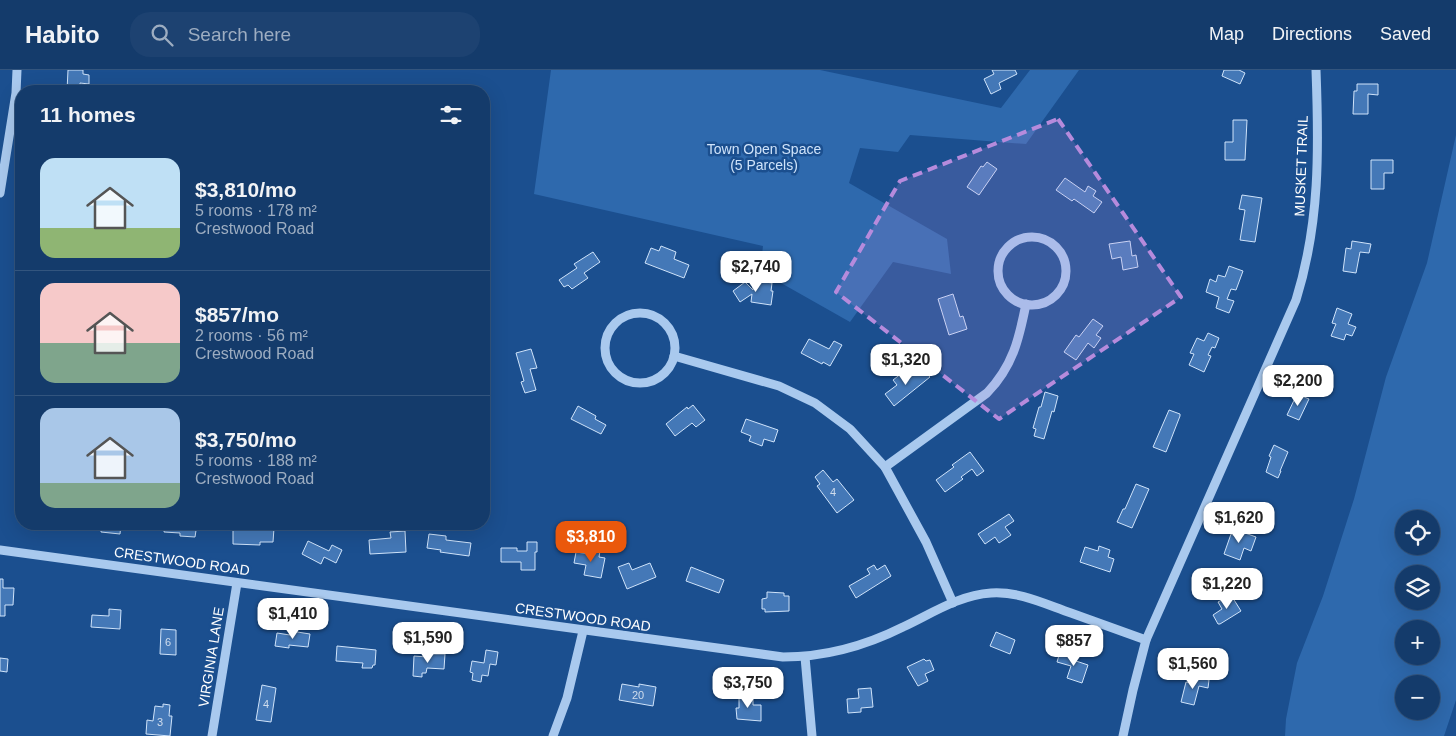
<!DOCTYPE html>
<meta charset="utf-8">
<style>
:root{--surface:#143b6b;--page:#1d4271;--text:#f1f3f6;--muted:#9dadc1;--line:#33557e;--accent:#ea580c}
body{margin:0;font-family:Arial,sans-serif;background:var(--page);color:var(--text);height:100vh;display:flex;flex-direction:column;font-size:19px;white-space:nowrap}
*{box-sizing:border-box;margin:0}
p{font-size:16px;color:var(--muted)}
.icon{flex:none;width:28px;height:28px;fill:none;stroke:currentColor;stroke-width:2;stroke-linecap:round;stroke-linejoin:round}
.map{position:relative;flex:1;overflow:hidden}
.side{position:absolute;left:15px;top:15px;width:475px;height:445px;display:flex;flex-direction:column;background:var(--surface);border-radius:20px;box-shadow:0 5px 20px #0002,0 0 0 1px var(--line)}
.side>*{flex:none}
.controls{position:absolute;left:1395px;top:440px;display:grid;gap:10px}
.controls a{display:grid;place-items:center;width:45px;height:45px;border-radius:50%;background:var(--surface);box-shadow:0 5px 20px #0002,0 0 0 1px var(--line);font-size:25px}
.price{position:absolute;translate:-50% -42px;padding:0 11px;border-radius:10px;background:#fff;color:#222;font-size:16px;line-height:32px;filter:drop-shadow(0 1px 2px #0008)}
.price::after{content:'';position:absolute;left:50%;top:30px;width:15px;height:11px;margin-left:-8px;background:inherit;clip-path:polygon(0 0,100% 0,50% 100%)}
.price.on{background:var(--accent);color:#fff}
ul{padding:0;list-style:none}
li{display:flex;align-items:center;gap:15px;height:125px;padding:0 25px}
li+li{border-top:1px solid var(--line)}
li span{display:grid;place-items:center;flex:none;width:140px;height:100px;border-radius:15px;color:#555}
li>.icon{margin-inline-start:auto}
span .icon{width:60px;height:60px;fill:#fffc;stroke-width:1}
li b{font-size:21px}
h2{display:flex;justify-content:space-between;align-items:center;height:60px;padding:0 25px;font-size:21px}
header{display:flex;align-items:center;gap:30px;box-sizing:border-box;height:70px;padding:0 25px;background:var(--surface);border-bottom:1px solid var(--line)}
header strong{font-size:24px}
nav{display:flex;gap:28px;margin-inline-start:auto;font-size:18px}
.search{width:350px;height:45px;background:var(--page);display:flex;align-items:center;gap:12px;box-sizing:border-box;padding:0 18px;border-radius:20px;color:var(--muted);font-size:19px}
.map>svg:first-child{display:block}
.green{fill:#2e69ad;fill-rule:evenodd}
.building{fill:#4478b7;stroke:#cfe3fa}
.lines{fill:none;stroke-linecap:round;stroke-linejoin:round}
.minor{stroke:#a9c9ee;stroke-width:9}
.marked{fill:#b68bdc;fill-opacity:0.2;stroke:#b68bdc;stroke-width:4;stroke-dasharray:10 6;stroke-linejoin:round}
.labels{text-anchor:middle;stroke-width:5;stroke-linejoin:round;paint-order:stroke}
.number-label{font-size:11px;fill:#d0dded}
.park-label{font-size:14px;fill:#cfe3fa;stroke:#1b4f8f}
.street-label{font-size:14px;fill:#fff;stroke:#1b4f8f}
</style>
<header>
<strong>Habito</strong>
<div class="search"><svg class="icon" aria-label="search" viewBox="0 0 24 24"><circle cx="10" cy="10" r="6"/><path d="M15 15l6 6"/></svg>Search here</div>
<nav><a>Map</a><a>Directions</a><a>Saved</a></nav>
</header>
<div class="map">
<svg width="1456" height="666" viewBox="0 0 1456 666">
<rect width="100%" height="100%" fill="#1b4f8f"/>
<!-- green -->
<g class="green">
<path d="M551 0H820L1001 38 1030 0H1079L1026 74 910 65 898 82 860 78 849 113 947 169 951 204 893 192 850 252 760 201 763 176 534 124Z"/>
<path d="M1456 65V630L1444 666H1285L1286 649 1297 593 1323 526 1354 429 1386 307 1427 193ZM1404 449H1431V476H1404ZM1404 504H1431V531H1404ZM1404 559H1431V586H1404ZM1404 614H1431V641H1404Z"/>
</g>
<!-- building -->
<g class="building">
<path d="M68 0H83V4L89 5V14L80 13V21H67Z"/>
<path d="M992 0H1015L1017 4 999 13 1001 19 991 24 984 9 994 4Z"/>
<path d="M1224 0H1239L1245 3 1240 14 1222 6Z"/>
<path d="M1357 14H1378V25L1368 24V44H1353L1354 21H1357Z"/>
<path d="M1233 50H1247L1245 90H1225V72H1233Z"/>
<path d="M1371 90H1393V103H1384V119H1371Z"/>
<path d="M987 92 997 99 979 125 967 117 981 96 983 97Z"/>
<path d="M1065 108 1085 122 1088 116 1096 121 1093 126 1102 132 1094 143 1074 129 1072 131 1056 120Z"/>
<path d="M1242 125 1262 128 1255 172 1240 170 1245 140 1239 139Z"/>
<path d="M1130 171 1132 186 1136 185 1138 197 1123 200 1121 187 1112 189 1109 174Z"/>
<path d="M1352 171 1371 174 1369 183 1360 182 1356 203 1343 201 1346 178 1351 179Z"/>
<path d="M661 176 676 182 674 189 689 195 684 208 645 193 651 178 659 181Z"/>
<path d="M593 182 600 192 584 203 588 208 572 219 568 215 564 217 559 210 577 198 574 194Z"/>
<path d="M1229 196 1243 201 1236 220 1231 219 1227 229 1234 231 1229 243 1216 238 1219 227 1206 222 1210 209 1216 212 1218 205 1225 207Z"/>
<path d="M759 211 772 213 771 221H773L771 235 751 232 752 224 740 232 733 221 745 212 753 220V215L758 216Z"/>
<path d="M953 224 960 247 963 246 967 259 949 265 938 229Z"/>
<path d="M1337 238 1352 244 1348 254 1356 257 1352 266 1346 264 1344 270 1331 266 1336 254 1332 253Z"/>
<path d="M1093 249 1103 256 1096 265 1101 268 1094 278 1088 273 1076 290 1064 282 1076 265 1079 267Z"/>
<path d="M1208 263 1219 268 1215 278 1212 277 1208 285 1211 286 1204 302 1189 295 1194 284 1190 283 1197 268 1204 271Z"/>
<path d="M809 269 829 279 834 271 842 275 830 296 823 292 822 294 801 283Z"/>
<path d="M531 279 537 298 530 299 536 320 525 323 521 312 524 311 516 283Z"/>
<path d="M922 298 930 307 894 336 885 324 897 315 893 310 902 303 907 310Z"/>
<path d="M1045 322 1058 326 1054 342 1052 341 1044 369 1034 366 1036 359 1033 358 1039 337H1041Z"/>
<path d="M1297 324 1309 329 1299 350 1287 345Z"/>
<path d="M693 335 705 350 696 357 692 353 675 366 666 354 687 337 688 339Z"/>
<path d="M578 336 596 346 595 349 606 355 601 364 571 349Z"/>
<path d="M1169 340 1180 344V346L1166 382 1153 377Z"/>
<path d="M746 349 778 360 774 372 764 369 762 376 749 371 751 366 741 362Z"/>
<path d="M1274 375 1288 382 1280 401H1281L1278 408 1266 402 1271 387 1269 386Z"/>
<path d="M970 382 984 401 977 406 972 399 961 407 963 409 945 422 936 410 954 397 952 395Z"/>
<path d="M823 400 833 412 837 409 854 430 837 443 817 416 820 414 815 407Z"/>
<path d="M1136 414 1149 419 1132 458 1117 452 1123 439H1125Z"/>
<path d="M1009 444 1014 451 1005 457 1011 465 999 473 995 467 985 474 978 464Z"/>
<path d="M90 454H121L120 464 101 462V458L90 457Z"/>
<path d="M165 454H197L195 467 180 466V463L164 462Z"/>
<path d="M249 454H258V458H274L273 472H260V475L233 474V458H249Z"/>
<path d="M1237 460 1256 467 1251 481 1244 478 1240 490 1224 484 1231 464 1235 466Z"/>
<path d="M405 461 406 482 370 484 369 470 391 468 390 462Z"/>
<path d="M429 464 446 466V470L471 473 469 486 440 482 441 480 427 478Z"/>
<path d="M308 471 329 481 332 475 342 480 336 493 324 487 321 494 302 484Z"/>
<path d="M527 472H537V482H535V500H521V492H501V478H517V481H527Z"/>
<path d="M1099 476 1110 480 1108 487 1114 489 1110 502 1080 492 1085 477 1098 481Z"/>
<path d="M589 479 600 481 599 487 605 488 601 508 584 505 586 495 574 493 576 482 589 484Z"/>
<path d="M629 493 632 500 650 493 656 507 627 519 618 497Z"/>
<path d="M874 495 877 500 885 495 891 506 856 528 849 516 870 504 867 499Z"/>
<path d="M691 497 724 510 719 523 686 511Z"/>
<path d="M0 509H3V518H14L13 535H5V546H0Z"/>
<path d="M767 522 784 523V526H789V541L765 542V539H762V529L767 528Z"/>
<path d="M1231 525 1241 541 1220 554H1218L1213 545 1222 539 1218 532Z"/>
<path d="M109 539 121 540 120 559 91 557 92 545 109 546Z"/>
<path d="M161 559 176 560V585L160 584Z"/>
<path d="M291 561 310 564 308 577 289 575V578L275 576 277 563 290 565Z"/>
<path d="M996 562 1015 570 1010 584 990 576Z"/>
<path d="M337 576 376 580 375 595H373L372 598H362L363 593 336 591Z"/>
<path d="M486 580 498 582 496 595 490 594 488 606 482 605 481 612 472 610 473 603 470 602 472 591 484 593Z"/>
<path d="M1060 582 1077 587 1076 591 1088 595 1082 613 1067 608 1071 596 1057 592Z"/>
<path d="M428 584H445L444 599 427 598 426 603H422V607L413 606 414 586 427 587Z"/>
<path d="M0 588 8 589 7 602 0 601Z"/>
<path d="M924 589 926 591 930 590 934 600 925 604 928 611 918 616 907 597Z"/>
<path d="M1192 606 1209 610 1208 618 1199 616 1194 635 1181 632 1186 612 1190 613Z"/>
<path d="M622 614 639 617V614L656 617 653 636 619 630Z"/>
<path d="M262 615 276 618 271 652 256 650Z"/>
<path d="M871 618 873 637 861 638V642L848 643 847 629 859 628 858 619Z"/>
<path d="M739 625H753V635H761V651L737 649 736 638H739Z"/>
<path d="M163 634 170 635 169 646H172L170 666 146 664 147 650 153 651 155 636 163 637Z"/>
</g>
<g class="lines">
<!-- minor -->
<g class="minor">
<path d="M0 123 16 23 17 0"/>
<circle cx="1032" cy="201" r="34"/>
<circle cx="640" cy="278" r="35"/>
<path d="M674 286 779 316 815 333 850 359 885 397 926 472 953 533"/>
<path d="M885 397 987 323C1013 296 1019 269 1026 234"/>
<path d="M0 480 783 587C825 587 865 576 903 557 931 544 959 525 991 523 1019 521 1045 534 1071 543 1096 552 1121 561 1146 570"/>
<path d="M805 587 812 666"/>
<path d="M212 666 237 513"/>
<path d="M553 666 567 628 583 561"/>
<path d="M1123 666 1133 620 1146 570 1296 230C1320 153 1319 79 1316 0"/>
</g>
</g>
<!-- marked area -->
<path class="marked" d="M1058 49 1181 227 999 349 836 222 900 111Z"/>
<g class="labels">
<!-- number labels -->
<g class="number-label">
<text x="833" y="426">4</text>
<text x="168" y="576">6</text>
<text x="638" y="629">20</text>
<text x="266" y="638">4</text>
<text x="160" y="656">3</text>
</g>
<!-- park labels -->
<g class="park-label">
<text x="764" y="84">Town Open Space<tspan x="764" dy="16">(5 Parcels)</tspan></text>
</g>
<!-- street labels -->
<g class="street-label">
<text transform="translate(1301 96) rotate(-88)" y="5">MUSKET TRAIL</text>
<text transform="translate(182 491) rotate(8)" y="5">CRESTWOOD ROAD</text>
<text transform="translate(583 547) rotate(8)" y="5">CRESTWOOD ROAD</text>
<text transform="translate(211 587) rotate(-81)" y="5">VIRGINIA LANE</text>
</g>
</g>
</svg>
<div class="controls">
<a><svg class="icon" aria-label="locate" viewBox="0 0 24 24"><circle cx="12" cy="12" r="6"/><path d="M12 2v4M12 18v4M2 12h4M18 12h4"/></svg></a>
<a><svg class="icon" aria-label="layers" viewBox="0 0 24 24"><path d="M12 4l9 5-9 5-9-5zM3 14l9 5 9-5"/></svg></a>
<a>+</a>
<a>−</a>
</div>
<b class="price" style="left:756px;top:223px">$2,740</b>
<b class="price" style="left:906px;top:316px">$1,320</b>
<b class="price" style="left:1298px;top:337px">$2,200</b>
<b class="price" style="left:1239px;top:474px">$1,620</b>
<b class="price on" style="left:591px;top:493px">$3,810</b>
<b class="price" style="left:1227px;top:540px">$1,220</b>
<b class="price" style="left:293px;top:570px">$1,410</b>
<b class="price" style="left:428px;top:594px">$1,590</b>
<b class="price" style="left:1074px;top:597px">$857</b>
<b class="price" style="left:1193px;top:620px">$1,560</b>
<b class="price" style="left:748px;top:639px">$3,750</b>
<section class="side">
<h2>11 homes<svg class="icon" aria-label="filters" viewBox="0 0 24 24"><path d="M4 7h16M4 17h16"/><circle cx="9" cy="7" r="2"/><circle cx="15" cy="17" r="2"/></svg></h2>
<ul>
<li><span style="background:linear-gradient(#bfe0f5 70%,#8fb573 0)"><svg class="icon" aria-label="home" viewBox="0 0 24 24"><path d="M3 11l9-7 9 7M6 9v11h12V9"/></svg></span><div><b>$3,810/mo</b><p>5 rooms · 178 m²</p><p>Crestwood Road</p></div></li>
<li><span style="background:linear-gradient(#f6c9c9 60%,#7fa58c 0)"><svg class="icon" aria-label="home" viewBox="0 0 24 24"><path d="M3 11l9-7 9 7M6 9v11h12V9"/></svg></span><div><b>$857/mo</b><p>2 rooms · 56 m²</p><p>Crestwood Road</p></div></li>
<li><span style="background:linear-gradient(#a9c7e8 75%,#7fa58c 0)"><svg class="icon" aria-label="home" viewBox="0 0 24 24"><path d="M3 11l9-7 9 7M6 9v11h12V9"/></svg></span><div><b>$3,750/mo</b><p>5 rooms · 188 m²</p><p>Crestwood Road</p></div></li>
</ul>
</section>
</div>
